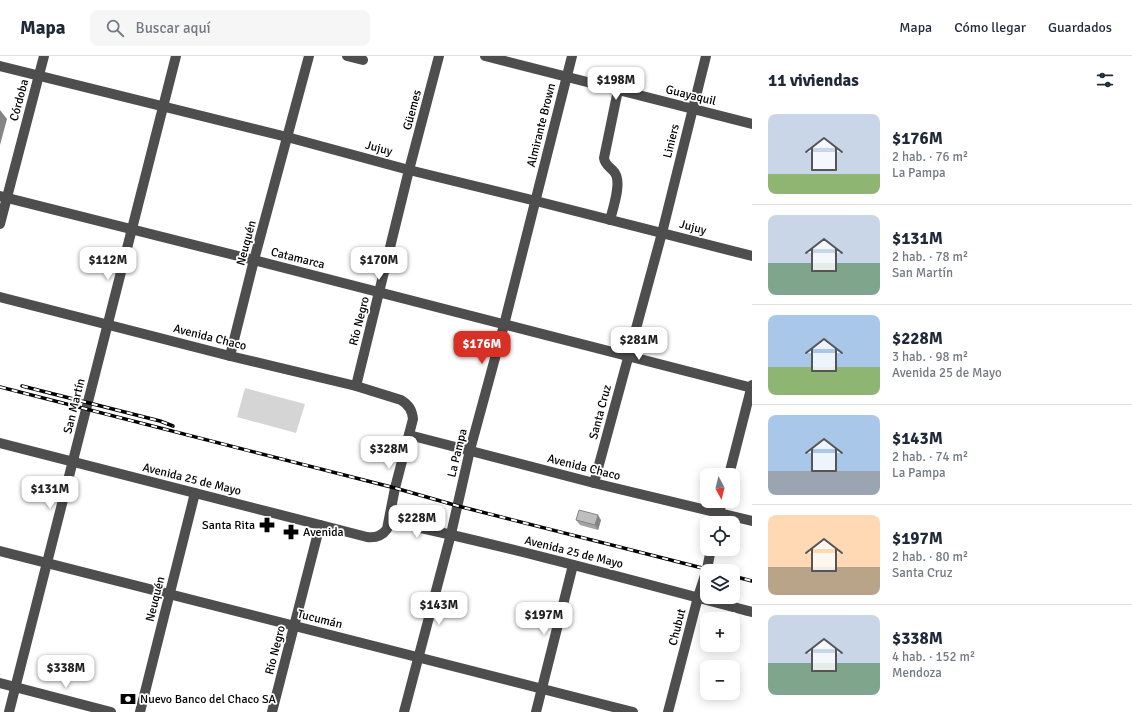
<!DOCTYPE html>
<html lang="es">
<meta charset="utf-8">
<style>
:root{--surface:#fff;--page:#f6f6f7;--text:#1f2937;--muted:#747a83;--line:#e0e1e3;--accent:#d93025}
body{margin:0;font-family:Signika,sans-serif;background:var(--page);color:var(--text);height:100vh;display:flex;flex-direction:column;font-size:15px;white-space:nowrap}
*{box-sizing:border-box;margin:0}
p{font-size:13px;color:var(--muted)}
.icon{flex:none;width:22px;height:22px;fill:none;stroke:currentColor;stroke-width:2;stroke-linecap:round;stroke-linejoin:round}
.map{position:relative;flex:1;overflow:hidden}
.side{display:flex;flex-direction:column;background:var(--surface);width:380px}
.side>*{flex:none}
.needle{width:26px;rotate:173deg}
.controls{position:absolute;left:700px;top:412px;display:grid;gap:8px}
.controls a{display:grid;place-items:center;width:40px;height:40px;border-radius:8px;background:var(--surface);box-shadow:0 2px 10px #0003;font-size:20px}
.price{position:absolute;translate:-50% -34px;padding:0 9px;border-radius:8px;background:#fff;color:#222;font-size:13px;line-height:26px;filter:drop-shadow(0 1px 2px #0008)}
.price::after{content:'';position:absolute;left:50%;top:24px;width:12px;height:9px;margin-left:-6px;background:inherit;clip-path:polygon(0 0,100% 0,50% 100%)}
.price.active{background:var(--accent);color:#fff}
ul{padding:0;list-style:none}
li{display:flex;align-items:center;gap:12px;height:100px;padding:0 16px}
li+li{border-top:1px solid var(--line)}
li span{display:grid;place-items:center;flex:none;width:112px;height:80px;border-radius:8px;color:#555}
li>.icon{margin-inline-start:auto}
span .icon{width:48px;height:48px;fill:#fffc;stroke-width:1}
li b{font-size:17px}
h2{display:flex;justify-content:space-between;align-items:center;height:48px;padding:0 16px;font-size:17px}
header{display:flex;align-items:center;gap:24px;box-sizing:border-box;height:56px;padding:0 20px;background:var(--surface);border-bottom:1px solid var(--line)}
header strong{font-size:19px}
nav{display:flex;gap:22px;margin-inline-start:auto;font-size:14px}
.search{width:280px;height:36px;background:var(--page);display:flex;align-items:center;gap:10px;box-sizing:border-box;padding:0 14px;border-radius:8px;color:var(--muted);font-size:15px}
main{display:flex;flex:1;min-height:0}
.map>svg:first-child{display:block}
.green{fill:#d5d5d5}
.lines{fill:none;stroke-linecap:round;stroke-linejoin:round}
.minor{stroke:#4e4e4e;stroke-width:10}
.rail-casing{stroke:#000;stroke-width:3.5}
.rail{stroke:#fff;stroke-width:2;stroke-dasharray:6;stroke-linecap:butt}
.wall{fill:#a3a3a3}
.shaded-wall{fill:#858585}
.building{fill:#bebebe;stroke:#858585}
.labels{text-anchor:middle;stroke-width:3.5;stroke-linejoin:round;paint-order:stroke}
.street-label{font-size:12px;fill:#000;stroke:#fff}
.poi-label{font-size:12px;fill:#000;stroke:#fff;text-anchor:start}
</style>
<header>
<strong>Mapa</strong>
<div class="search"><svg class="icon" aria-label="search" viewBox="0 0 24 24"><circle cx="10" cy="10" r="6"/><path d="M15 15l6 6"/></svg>Buscar aquí</div>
<nav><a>Mapa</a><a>Cómo llegar</a><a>Guardados</a></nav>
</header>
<main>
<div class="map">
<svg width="752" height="656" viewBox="0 0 752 656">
<rect width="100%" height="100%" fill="#fff"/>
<!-- green -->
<path class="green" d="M245 332 305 348 296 377 237 361Z"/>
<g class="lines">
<!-- minor -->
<g class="minor">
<path d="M347 0 363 4"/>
<path d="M485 0 752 68"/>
<path d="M0 10 287 81 409 114 536 145 752 200"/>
<path d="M0 140 254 204 752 332"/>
<path d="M610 164C613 152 622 127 615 117 611 111 605 110 604 102L618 34"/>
<path d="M0 168 44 0"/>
<path d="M0 241 230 300 356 330 401 344C409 349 412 354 413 363L395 432 387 473C382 480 376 482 367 481L0 387"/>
<path d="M230 300 254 204 309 0"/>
<path d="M356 330 409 114 439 0"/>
<path d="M409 379 594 427 752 465"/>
<path d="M729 419 752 329"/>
<path d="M594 427 662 177 706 0"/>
<path d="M389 465C511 491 631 524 752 556"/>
<path d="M717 467 722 445"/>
<path d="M0 495 633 656"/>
<path d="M0 627 111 656"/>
<path d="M9 656 176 0"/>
<path d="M140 656 195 437"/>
<path d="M272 656 320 469"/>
<path d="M404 656 451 478 470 394 504 269 572 0"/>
<path d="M536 656 573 509"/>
<path d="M668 656 698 541 707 513 711 493"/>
</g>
<defs>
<g id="rail">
<path d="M22 330 160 365 173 370"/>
<path d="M0 331 395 432 458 450 714 515"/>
<path d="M733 520 752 525"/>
</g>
</defs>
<!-- rail casing -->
<use href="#rail" class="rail-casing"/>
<!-- rail -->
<use href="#rail" class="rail"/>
</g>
<!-- wall -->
<path class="wall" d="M576 464H601L598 474 580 469Z"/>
<!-- shaded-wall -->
<g class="shaded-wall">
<path d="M0 54 7 63 0 89Z"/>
<path d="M598 459 601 464 598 474 595 469Z"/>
</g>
<!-- building -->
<path class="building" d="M579 454 598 459 595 469 576 464Z"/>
<!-- icons -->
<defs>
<symbol id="pharmacy-bare" viewBox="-9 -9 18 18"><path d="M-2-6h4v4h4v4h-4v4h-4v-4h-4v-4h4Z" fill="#000" stroke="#fff" stroke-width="2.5" paint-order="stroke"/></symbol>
<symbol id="bank-bare" viewBox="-9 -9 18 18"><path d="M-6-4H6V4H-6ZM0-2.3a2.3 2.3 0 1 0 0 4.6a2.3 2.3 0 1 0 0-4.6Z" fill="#000" stroke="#fff" stroke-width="2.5" paint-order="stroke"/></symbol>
</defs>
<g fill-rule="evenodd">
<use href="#pharmacy-bare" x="256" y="458" width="22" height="22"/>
<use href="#pharmacy-bare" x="280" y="465" width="22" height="22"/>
<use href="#bank-bare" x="117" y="632" width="22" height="22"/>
</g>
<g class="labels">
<!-- street labels -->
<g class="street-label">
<text transform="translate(691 39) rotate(14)" y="4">Guayaquil</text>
<text transform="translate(19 44) rotate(-75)" y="4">Córdoba</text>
<text transform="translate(412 54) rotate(-75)" y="4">Güemes</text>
<text transform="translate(541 69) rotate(-76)" y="4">Almirante Brown</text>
<text transform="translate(671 85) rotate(-76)" y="4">Liniers</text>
<text transform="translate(379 92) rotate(15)" y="4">Jujuy</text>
<text transform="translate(693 171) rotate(15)" y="4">Jujuy</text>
<text transform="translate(246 187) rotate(-75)" y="4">Neuquén</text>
<text transform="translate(298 202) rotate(14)" y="4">Catamarca</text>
<text transform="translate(359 265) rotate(-76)" y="4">Río Negro</text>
<text transform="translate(210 281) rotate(14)" y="4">Avenida Chaco</text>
<text transform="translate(74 350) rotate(-76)" y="4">San Martín</text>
<text transform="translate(600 356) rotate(-75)" y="4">Santa Cruz</text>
<text transform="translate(457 397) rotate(-76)" y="4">La Pampa</text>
<text transform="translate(584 411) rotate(14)" y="4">Avenida Chaco</text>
<text transform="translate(192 423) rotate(14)" y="4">Avenida 25 de Mayo</text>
<text transform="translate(574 496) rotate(14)" y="4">Avenida 25 de Mayo</text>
<text transform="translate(155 543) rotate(-76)" y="4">Neuquén</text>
<text transform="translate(320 563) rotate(14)" y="4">Tucumán</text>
<text transform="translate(677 571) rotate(-76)" y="4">Chubut</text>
<text transform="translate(275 594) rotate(-76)" y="4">Río Negro</text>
</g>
<!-- poi labels -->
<g class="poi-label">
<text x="255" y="473" text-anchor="end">Santa Rita</text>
<text x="303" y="480">Avenida</text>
<text x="140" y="647">Nuevo Banco del Chaco SA</text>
</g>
</g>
</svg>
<div class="controls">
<a><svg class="needle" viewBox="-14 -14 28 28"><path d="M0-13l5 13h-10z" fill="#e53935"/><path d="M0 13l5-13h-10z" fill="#747a83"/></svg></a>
<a><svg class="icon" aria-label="locate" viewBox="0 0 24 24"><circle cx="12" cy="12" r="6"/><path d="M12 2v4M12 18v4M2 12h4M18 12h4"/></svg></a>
<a><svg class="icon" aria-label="layers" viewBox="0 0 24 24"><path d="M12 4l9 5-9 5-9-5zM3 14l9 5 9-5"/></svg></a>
<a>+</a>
<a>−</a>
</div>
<b class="price" style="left:616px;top:45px">$198M</b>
<b class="price" style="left:108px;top:225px">$112M</b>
<b class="price" style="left:379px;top:225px">$170M</b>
<b class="price" style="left:639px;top:305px">$281M</b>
<b class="price active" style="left:482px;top:309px">$176M</b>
<b class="price" style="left:389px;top:414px">$328M</b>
<b class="price" style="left:50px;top:454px">$131M</b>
<b class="price" style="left:417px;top:483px">$228M</b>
<b class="price" style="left:439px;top:570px">$143M</b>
<b class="price" style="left:544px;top:580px">$197M</b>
<b class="price" style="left:66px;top:633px">$338M</b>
</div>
<section class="side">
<h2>11 viviendas<svg class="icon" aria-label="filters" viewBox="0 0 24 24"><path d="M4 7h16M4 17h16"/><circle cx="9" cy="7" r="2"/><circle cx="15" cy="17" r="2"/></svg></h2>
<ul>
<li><span style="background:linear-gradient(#c9d6e8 75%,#8fb573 0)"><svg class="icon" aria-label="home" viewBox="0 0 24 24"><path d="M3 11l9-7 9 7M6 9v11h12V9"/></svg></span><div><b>$176M</b><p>2 hab. · 76 m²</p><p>La Pampa</p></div></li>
<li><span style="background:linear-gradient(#c9d6e8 60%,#7fa58c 0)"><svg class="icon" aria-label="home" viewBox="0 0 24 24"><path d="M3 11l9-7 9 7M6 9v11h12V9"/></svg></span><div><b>$131M</b><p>2 hab. · 78 m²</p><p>San Martín</p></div></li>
<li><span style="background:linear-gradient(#a9c7e8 65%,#8fb573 0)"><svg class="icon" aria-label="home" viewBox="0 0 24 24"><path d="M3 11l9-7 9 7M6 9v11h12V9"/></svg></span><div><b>$228M</b><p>3 hab. · 98 m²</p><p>Avenida 25 de Mayo</p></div></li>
<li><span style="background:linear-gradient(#a9c7e8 70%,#9aa5b1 0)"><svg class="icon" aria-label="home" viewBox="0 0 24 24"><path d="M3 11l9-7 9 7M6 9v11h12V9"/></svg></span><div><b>$143M</b><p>2 hab. · 74 m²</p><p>La Pampa</p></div></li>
<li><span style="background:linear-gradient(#ffd9b3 65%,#b9a48a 0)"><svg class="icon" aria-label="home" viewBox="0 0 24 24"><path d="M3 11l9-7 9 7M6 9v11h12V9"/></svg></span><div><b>$197M</b><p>2 hab. · 80 m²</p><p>Santa Cruz</p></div></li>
<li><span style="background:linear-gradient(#c9d6e8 60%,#7fa58c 0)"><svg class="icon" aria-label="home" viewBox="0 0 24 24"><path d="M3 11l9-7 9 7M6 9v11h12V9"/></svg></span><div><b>$338M</b><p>4 hab. · 152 m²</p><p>Mendoza</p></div></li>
</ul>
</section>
</main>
